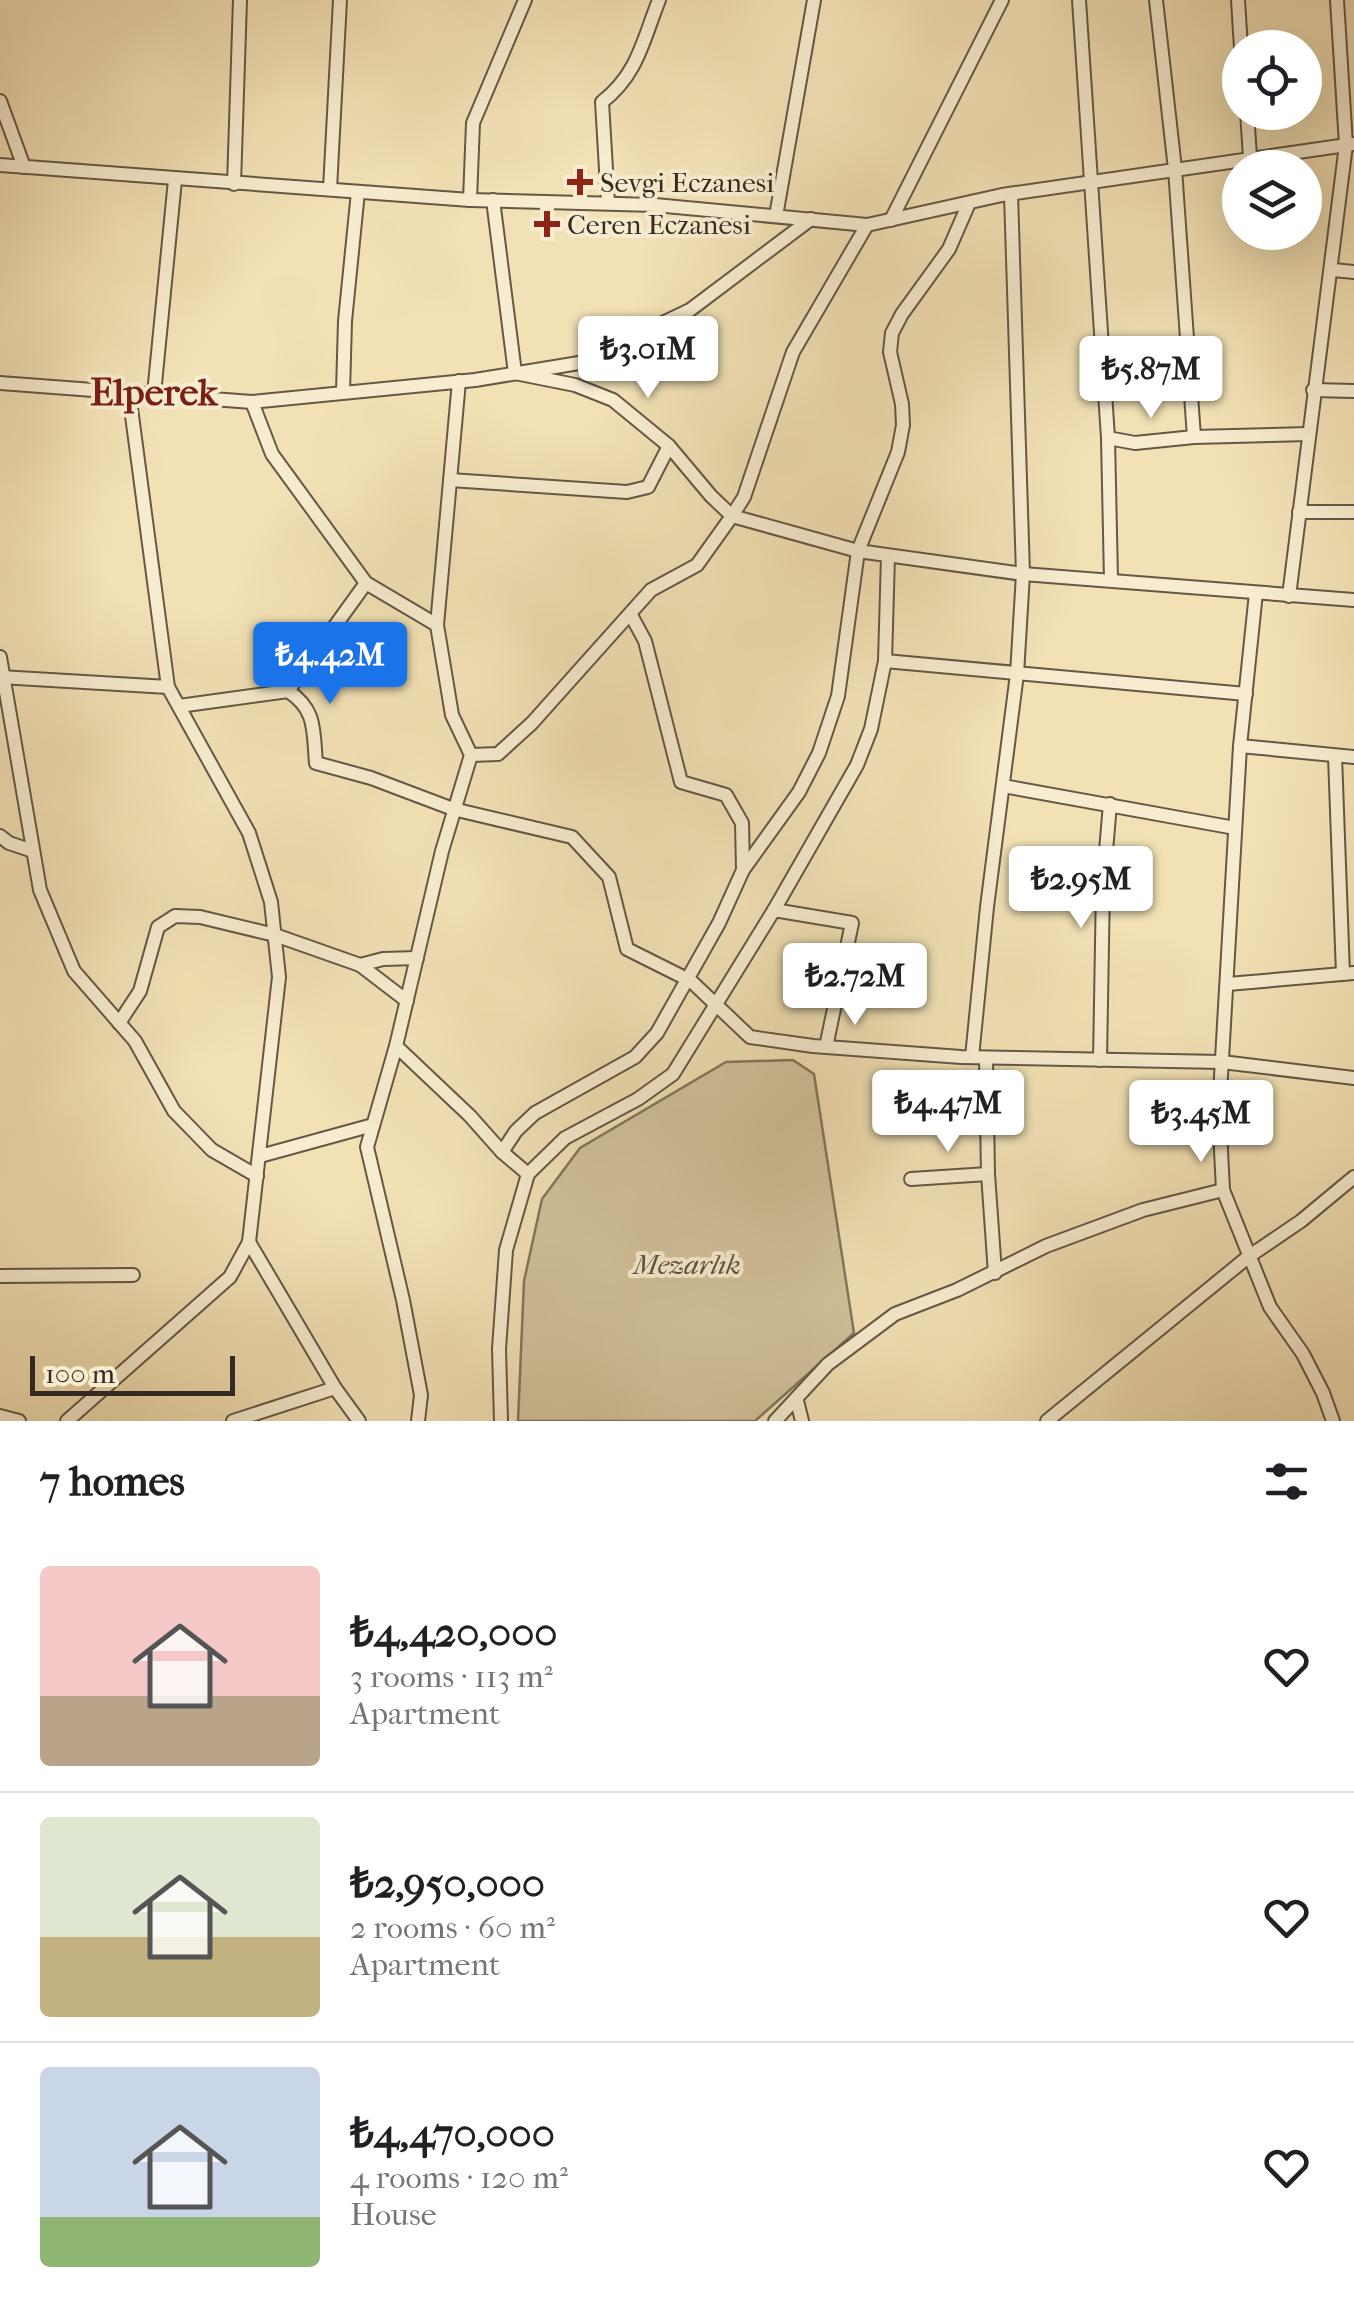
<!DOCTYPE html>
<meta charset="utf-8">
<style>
:root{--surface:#fff;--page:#f2f2f2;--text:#202124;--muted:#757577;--line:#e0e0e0;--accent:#1a73e8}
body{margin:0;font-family:"IM FELL French Canon",serif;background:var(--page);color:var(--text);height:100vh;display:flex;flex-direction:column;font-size:38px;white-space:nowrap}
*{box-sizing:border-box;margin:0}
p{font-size:32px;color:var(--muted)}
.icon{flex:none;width:55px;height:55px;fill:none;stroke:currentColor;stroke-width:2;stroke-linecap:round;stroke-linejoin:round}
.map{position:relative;height:1421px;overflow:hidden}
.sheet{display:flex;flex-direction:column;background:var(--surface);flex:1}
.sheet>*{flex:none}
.fabs{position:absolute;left:1222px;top:30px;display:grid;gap:20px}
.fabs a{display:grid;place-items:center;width:100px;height:100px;border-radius:50%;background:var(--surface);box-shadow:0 10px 40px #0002;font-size:50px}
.scale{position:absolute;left:30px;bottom:25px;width:205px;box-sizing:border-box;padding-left:10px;border:5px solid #342a21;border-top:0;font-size:28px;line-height:35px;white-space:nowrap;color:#342a21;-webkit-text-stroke:8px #f7eccf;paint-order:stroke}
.price{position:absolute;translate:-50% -85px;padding:0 22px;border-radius:10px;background:#fff;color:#222;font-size:32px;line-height:65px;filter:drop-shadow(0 2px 5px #0008)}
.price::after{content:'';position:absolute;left:50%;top:60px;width:30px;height:22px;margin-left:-15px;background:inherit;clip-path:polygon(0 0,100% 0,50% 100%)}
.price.on{background:var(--accent);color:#fff}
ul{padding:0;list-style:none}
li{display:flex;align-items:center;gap:30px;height:250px;padding:0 40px}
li+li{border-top:2px solid var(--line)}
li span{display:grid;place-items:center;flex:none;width:280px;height:200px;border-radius:10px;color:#555}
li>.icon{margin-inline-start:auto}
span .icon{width:120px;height:120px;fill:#fffc;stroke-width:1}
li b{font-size:42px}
h2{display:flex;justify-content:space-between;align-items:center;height:120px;padding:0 40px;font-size:42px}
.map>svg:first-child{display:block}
.green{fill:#d2c29c;stroke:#83765e;stroke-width:2.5}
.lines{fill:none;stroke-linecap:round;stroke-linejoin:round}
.minor-casing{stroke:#645846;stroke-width:16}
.minor{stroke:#f7eccf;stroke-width:12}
.poi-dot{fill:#8f2418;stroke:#f7eccf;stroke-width:4}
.labels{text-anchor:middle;stroke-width:8;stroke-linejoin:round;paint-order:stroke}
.poi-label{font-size:28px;fill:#342a21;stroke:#f7eccf;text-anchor:start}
.park-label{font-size:28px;font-style:italic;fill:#5c5040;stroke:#f7eccf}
.district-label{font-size:38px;font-weight:bold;fill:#7a1f14;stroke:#f7eccf}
</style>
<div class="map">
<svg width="1354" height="1421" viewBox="0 0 1354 1421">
<rect width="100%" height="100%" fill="#f2e1b5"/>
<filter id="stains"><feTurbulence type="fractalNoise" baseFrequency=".002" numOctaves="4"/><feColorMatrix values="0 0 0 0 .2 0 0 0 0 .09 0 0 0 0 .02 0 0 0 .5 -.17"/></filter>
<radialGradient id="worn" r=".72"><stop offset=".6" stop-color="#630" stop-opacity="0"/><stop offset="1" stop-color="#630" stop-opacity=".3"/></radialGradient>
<!-- green -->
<path class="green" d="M793 1060 814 1074 854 1333 755 1421H518L524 1281 542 1199 580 1148 726 1062Z"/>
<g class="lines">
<defs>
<g id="minor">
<path d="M1079 0 1108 438 1111 580"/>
<path d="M1156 0 1175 169 1194 437 1308 434"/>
<path d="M1238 0 1241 48"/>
<path d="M0 101 24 167"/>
<path d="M1247 112 1250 157"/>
<path d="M0 165 470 200 655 205 867 225 1002 195 1354 144"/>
<path d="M234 184 240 0"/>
<path d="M330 189 340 0"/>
<path d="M470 200 473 123 525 0"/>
<path d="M493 200 515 373 575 385 613 400 669 446 711 496 732 516 858 551 1023 574 1354 600"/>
<path d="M608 203 602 102C638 74 643 40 659 0"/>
<path d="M776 216 814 0"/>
<path d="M891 220 1002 0"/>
<path d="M1333 270 1354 272"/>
<path d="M1104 359 1188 354"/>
<path d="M459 381 437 625 452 715 471 755 442 851 396 1046 470 1116 502 1152 528 1174"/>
<path d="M0 383 252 402 475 380 579 363 690 310 811 219"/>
<path d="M1313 390 1354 391"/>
<path d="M343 392 345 321 358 192"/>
<path d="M154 394 175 180"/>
<path d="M252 402 272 454 366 583 437 625"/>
<path d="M1108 438 1135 443 1194 437"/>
<path d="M450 480 627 492 648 487 669 446"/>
<path d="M1299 512H1354"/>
<path d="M1256 593 1240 746 1219 1111 1223 1190 1270 1307 1303 1354 1323 1393 1333 1421"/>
<path d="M1289 596 1346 145 1337 0"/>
<path d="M631 615 645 641 681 782 726 795 742 823 743 870"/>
<path d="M0 657 40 890 74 971 135 1041 174 1111 212 1150 257 1176"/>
<path d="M885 661 1246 694"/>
<path d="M0 677 168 687"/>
<path d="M288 691 366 583"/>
<path d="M179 706 288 691C317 710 313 731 316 763L371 778 453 809 572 837 609 877 627 949 691 981 750 1037 813 1046 961 1057 1222 1062 1354 1078"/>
<path d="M1240 746 1354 757"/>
<path d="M471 755 498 754 532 723 651 590 697 565 732 516 744 497 793 352 867 225"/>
<path d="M1335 756 1343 974"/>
<path d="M1003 786 1235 828"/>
<path d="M0 836 9 843 33 851"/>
<path d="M774 910 852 923 826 1047"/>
<path d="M360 965 383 959 417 958"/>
<path d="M1228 984 1354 973"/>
<path d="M119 1023 140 991 158 927 175 916 200 917 275 935 360 965 407 1001"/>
<path d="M396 1046 367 1147 403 1300 421 1395 418 1421"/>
<path d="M972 1057 987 907 1017 674 1023 574 1011 194"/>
<path d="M986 1058 988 1174 995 1273"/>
<path d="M1100 1060 1103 886 1110 804"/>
<path d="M502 1152 516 1131 535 1113 635 1057 657 1033 719 923 743 870 799 792 819 753 838 696 858 551 898 452 903 425 902 404 890 352 892 333 902 314 949 249 969 203"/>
<path d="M260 1156 373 1125"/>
<path d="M911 1179 988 1174"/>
<path d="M249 1242 335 1388 359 1421"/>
<path d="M0 1276 133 1275"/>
<path d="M797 1401 802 1421"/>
<path d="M0 1416 19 1421"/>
<path d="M67 1421 230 1277 249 1242 279 977 271 902 249 833 168 687 129 393"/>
<path d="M233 1421 335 1388"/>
<path d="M501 1421 499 1349 506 1250 528 1174 565 1138 638 1099 673 1074 774 910 857 765 871 729 885 661 888 556"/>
<path d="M775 1421 828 1364 895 1314 957 1290 1046 1246 1143 1210 1223 1190"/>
<path d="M1047 1421 1248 1257 1301 1221 1354 1177"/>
</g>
</defs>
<!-- minor casing -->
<use href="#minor" class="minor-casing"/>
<!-- minor -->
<use href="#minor" class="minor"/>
</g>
<!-- markers -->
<g class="poi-dot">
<path d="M575 167h10v10h10v10h-10v10h-10v-10h-10v-10h10z"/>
<path d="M542 209h10v10h10v10h-10v10h-10v-10h-10v-10h10z"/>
</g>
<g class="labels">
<!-- poi labels -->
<g class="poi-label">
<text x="600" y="192">Sevgi Eczanesi</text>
<text x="567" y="234">Ceren Eczanesi</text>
</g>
<!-- park labels -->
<g class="park-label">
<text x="687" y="1274">Mezarlık</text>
</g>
<!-- district labels -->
<g class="district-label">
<text x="154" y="405">Elperek</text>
</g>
</g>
<rect width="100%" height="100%" filter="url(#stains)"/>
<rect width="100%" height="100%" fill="url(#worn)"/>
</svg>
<div class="fabs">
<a><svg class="icon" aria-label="locate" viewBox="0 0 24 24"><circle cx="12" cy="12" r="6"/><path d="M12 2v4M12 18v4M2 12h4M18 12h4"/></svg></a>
<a><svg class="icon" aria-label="layers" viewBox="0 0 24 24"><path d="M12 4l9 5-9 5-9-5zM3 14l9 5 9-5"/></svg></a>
</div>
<div class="scale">100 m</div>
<b class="price" style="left:648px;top:401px">₺3.01M</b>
<b class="price" style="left:1151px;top:421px">₺5.87M</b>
<b class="price on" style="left:330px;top:707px">₺4.42M</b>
<b class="price" style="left:1081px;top:931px">₺2.95M</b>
<b class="price" style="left:855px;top:1028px">₺2.72M</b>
<b class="price" style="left:948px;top:1155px">₺4.47M</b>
<b class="price" style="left:1201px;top:1165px">₺3.45M</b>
</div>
<section class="sheet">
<h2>7 homes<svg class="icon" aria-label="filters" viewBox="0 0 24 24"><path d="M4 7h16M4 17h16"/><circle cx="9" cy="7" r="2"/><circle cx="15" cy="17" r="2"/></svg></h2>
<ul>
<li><span style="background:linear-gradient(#f6c9c9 65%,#b9a48a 0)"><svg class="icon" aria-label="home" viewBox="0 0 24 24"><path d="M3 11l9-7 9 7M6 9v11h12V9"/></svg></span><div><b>₺4,420,000</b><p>3 rooms · 113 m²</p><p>Apartment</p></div><svg class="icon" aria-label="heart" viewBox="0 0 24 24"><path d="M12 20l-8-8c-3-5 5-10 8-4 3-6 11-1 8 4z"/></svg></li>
<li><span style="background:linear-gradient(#dfe7d0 60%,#c2b280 0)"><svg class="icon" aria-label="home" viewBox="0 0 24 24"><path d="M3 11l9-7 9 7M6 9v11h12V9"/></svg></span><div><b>₺2,950,000</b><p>2 rooms · 60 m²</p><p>Apartment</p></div><svg class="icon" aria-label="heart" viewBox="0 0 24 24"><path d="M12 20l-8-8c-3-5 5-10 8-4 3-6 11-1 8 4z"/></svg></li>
<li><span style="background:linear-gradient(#c9d6e8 75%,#8fb573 0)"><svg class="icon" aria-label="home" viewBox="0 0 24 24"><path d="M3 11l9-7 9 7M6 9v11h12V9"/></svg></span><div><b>₺4,470,000</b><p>4 rooms · 120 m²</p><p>House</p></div><svg class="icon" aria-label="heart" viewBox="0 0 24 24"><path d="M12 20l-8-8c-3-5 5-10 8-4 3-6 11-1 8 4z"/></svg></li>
</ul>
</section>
